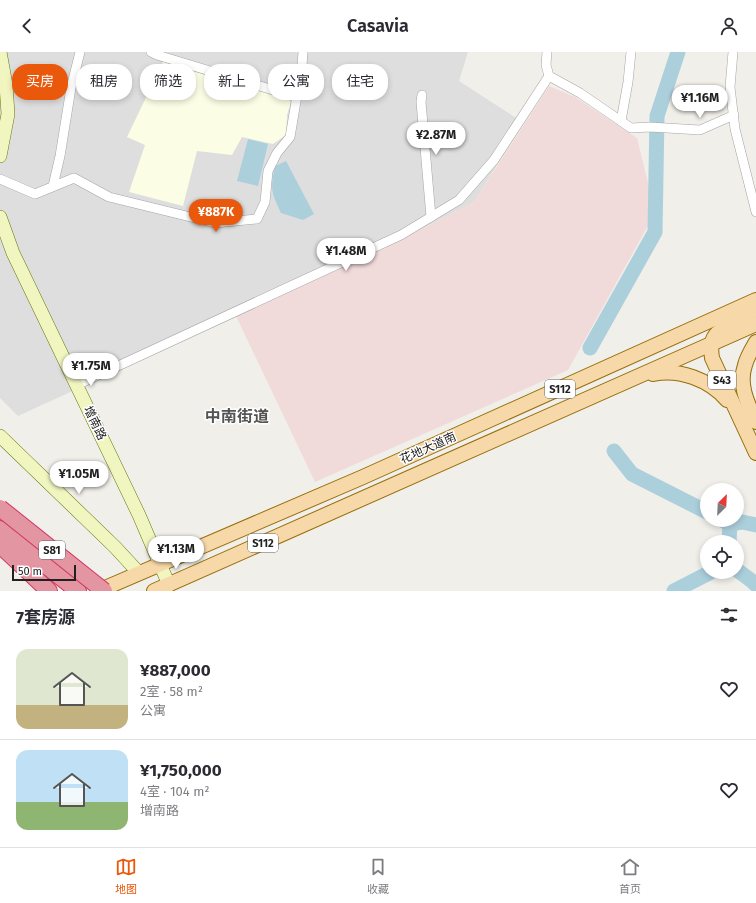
<!DOCTYPE html>
<html lang="zh">
<meta charset="utf-8">
<style>
:root{--surface:#fff;--page:#f2f2f3;--text:#2b2b33;--muted:#7c7c81;--line:#e1e1e2;--accent:#ea580c}
body{margin:0;font-family:"Fira Sans","Noto Sans SC",sans-serif;background:var(--page);color:var(--text);height:100vh;display:flex;flex-direction:column;font-size:15px;white-space:nowrap}
*{box-sizing:border-box;margin:0}
p{font-size:13px;color:var(--muted)}
.icon{flex:none;width:22px;height:22px;fill:none;stroke:currentColor;stroke-width:2;stroke-linecap:round;stroke-linejoin:round}
.map{position:relative;height:539px;overflow:hidden}
.panel{display:flex;flex-direction:column;background:var(--surface);flex:1}
.panel>*{flex:none}
.hud{position:absolute;left:12px;top:12px;width:400px;height:36px;display:flex;gap:8px}
.needle{width:26px;rotate:24deg}
.controls{position:absolute;left:700px;top:431px;display:grid;gap:8px}
.controls a{display:grid;place-items:center;width:44px;height:44px;border-radius:50%;background:var(--surface);box-shadow:0 2px 6px #0003;font-size:20px}
.scale{position:absolute;left:12px;bottom:10px;width:64px;box-sizing:border-box;padding-left:4px;border:2px solid #212121;border-top:0;font-size:11px;line-height:14px;white-space:nowrap;color:#212121;-webkit-text-stroke:3px #fff;paint-order:stroke}
.price{position:absolute;translate:-50% -34px;padding:0 9px;border-radius:14px;background:#fff;color:#222;font-size:13px;line-height:26px;filter:drop-shadow(0 1px 2px #0008)}
.price::after{content:'';position:absolute;left:50%;top:24px;width:12px;height:9px;margin-left:-6px;background:inherit;clip-path:polygon(0 0,100% 0,50% 100%)}
.price.current{background:var(--accent);color:#fff}
ul{padding:0;list-style:none}
li{display:flex;align-items:center;gap:12px;height:100px;padding:0 16px}
li+li{border-top:1px solid var(--line)}
li span{display:grid;place-items:center;flex:none;width:112px;height:80px;border-radius:12px;color:#555}
li>.icon{margin-inline-start:auto}
span .icon{width:48px;height:48px;fill:#fffc;stroke-width:1}
li b{font-size:17px}
h2{display:flex;justify-content:space-between;align-items:center;height:48px;padding:0 16px;font-size:17px}
.pill{padding:0 14px;border-radius:16px;background:var(--surface);box-shadow:0 2px 6px #0003;font-size:14px;line-height:36px}
.pill.current{background:var(--accent);color:#fff}
header{display:flex;justify-content:space-between;align-items:center;height:52px;padding:0 16px;background:var(--surface);font-size:18px;font-weight:600}
.menu{display:flex;justify-content:space-around;align-items:center;height:56px;border-top:1px solid var(--line);background:var(--surface);font-size:11px;color:var(--muted)}
.menu a{display:grid;justify-items:center;gap:2px}
.menu .current{color:var(--accent)}
.map>svg:first-child{display:block}
.residential{fill:#dfdede}
.commercial{fill:#f0dbda}
.education{fill:#fcfde5}
.water{fill:#accfdc}
.lines{fill:none;stroke-linecap:round;stroke-linejoin:round}
.river{stroke:#accfdc;stroke-width:15}
.street-casing{stroke:#a5a5a5;stroke-width:10}
.secondary-casing{stroke:#65750c;stroke-width:14}
.primary-casing{stroke:#966d09;stroke-width:16}
.highway-casing{stroke:#d23363;stroke-width:18}
.street{stroke:#fff;stroke-width:9}
.secondary{stroke:#f1f6c1;stroke-width:13}
.primary{stroke:#f7d8a8;stroke-width:14}
.highway{stroke:#e396a1;stroke-width:16}
.highway-bridge-casing{stroke:#d23363;stroke-width:18;stroke-linecap:butt}
.highway-bridge{stroke:#e396a1;stroke-width:16}
.labels{text-anchor:middle;stroke-width:3;stroke-linejoin:round;paint-order:stroke}
.shield{fill:#fff;stroke:#646464;stroke-width:1}
.shield-label{font-size:11px;font-weight:bold;fill:#212121}
.street-label{font-size:12px;fill:#212121;stroke:#fff}
.district-label{font-size:16px;font-weight:bold;fill:#545454;stroke:#fff}
</style>
<header><svg class="icon" aria-label="back" viewBox="0 0 24 24"><path d="M15 5l-7 7 7 7"/></svg>Casavia<svg class="icon" aria-label="person" viewBox="0 0 24 24"><circle cx="12" cy="8" r="4"/><path d="M4 21q1-7 8-7t8 7"/></svg></header>
<div class="map">
<svg width="756" height="539" viewBox="0 0 756 539">
<rect width="100%" height="100%" fill="#f1efe9"/>
<!-- residential -->
<path class="residential" d="M0 0H468L459 29 524 71 474 150 383 197 18 364 0 346Z"/>
<!-- commercial -->
<path class="commercial" d="M549 34 575 45 637 86 651 143 650 170 568 318 315 430 236 264 383 197 474 150Z"/>
<!-- education -->
<path class="education" d="M164 8 292 47 287 63 286 83 273 92 242 85 232 103 197 99 183 154 129 140 145 93 127 85Z"/>
<!-- water -->
<g class="water">
<path d="M248 87 268 92 258 134 237 129Z"/>
<path d="M286 109 314 162 303 168 281 161C271 140 270 137 275 114Z"/>
</g>
<g class="lines">
<!-- river -->
<g class="river">
<path d="M590 296 655 180 657 64 678 0"/>
<path d="M614 399 632 422 707 460"/>
<path d="M722 468 730 472 742 470 756 473"/>
<path d="M729 490 730 472"/>
<path d="M737 518 752 529 756 533"/>
<path d="M674 539 711 520"/>
</g>
<defs>
<g id="street">
<path d="M151 0 157 3 296 45"/>
<path d="M547 0 546 13 549 24 580 41 631 76 650 75 700 78 734 63"/>
<path d="M733 0 730 35 735 77 756 160"/>
<path d="M422 43 421 50 431 165"/>
<path d="M621 69 628 30 631 0"/>
<path d="M0 127 35 142 74 126 109 145 215 171 257 167 265 150 268 119 277 101 290 85 302 14 303 0"/>
<path d="M53 134 60 104 71 36 80 0"/>
<path d="M77 333 401 183 459 148 494 108 549 24"/>
</g>
<g id="secondary">
<path d="M0 104 8 62 6 33 0 0"/>
<path d="M0 165 13 201 139 463 169 533"/>
<path d="M0 384 115 495 139 521"/>
</g>
<g id="primary">
<path d="M756 255C753 258 750 262 747 264 728 278 707 274 712 306L756 401"/>
<path d="M756 290C752 297 747 305 745 313 738 333 748 352 756 370"/>
<path d="M653 322C679 316 710 328 727 348"/>
<path d="M98 539 363 425 756 248"/>
<path d="M154 539 756 272"/>
</g>
<g id="highway">
<path d="M0 477 78 539"/>
<path d="M0 493 49 539"/>
</g>
</defs>
<!-- street casing -->
<use href="#street" class="street-casing"/>
<!-- secondary casing -->
<use href="#secondary" class="secondary-casing"/>
<!-- primary casing -->
<use href="#primary" class="primary-casing"/>
<!-- highway casing -->
<use href="#highway" class="highway-casing"/>
<!-- street -->
<use href="#street" class="street"/>
<!-- secondary -->
<use href="#secondary" class="secondary"/>
<!-- primary -->
<use href="#primary" class="primary"/>
<!-- highway -->
<use href="#highway" class="highway"/>
<defs>
<path id="highway-bridge" d="M0 456 104 539"/>
</defs>
<!-- highway-bridge casing -->
<use href="#highway-bridge" class="highway-bridge-casing"/>
<!-- highway-bridge -->
<use href="#highway-bridge" class="highway-bridge"/>
</g>
<g class="labels">
<!-- shield labels -->
<g class="shield">
<rect x="708" y="319" width="28" height="18" rx="3"/>
<rect x="545" y="328" width="30" height="18" rx="3"/>
<rect x="248" y="482" width="30" height="18" rx="3"/>
<rect x="39" y="489" width="26" height="18" rx="3"/>
</g>
<g class="shield-label">
<text x="722" y="332">S43</text>
<text x="560" y="341">S112</text>
<text x="263" y="495">S112</text>
<text x="52" y="502">S81</text>
</g>
<!-- street labels -->
<g class="street-label">
<text transform="translate(95 371) rotate(64)" y="4">增南路</text>
<text transform="translate(428 396) rotate(-24)" y="4">花地大道南</text>
</g>
<!-- district labels -->
<g class="district-label">
<text x="237" y="370">中南街道</text>
</g>
</g>
</svg>
<div class="controls">
<a><svg class="needle" viewBox="-14 -14 28 28"><path d="M0-13l5 13h-10z" fill="#e53935"/><path d="M0 13l5-13h-10z" fill="#7c7c81"/></svg></a>
<a><svg class="icon" aria-label="locate" viewBox="0 0 24 24"><circle cx="12" cy="12" r="6"/><path d="M12 2v4M12 18v4M2 12h4M18 12h4"/></svg></a>
</div>
<div class="scale">50 m</div>
<b class="price" style="left:700px;top:67px">¥1.16M</b>
<b class="price" style="left:436px;top:104px">¥2.87M</b>
<b class="price current" style="left:216px;top:181px">¥887K</b>
<b class="price" style="left:346px;top:220px">¥1.48M</b>
<b class="price" style="left:91px;top:335px">¥1.75M</b>
<b class="price" style="left:79px;top:443px">¥1.05M</b>
<b class="price" style="left:176px;top:518px">¥1.13M</b>
<div class="hud">
<a class="pill current">买房</a>
<a class="pill">租房</a>
<a class="pill">筛选</a>
<a class="pill">新上</a>
<a class="pill">公寓</a>
<a class="pill">住宅</a>
</div>
</div>
<section class="panel">
<h2>7套房源<svg class="icon" aria-label="filters" viewBox="0 0 24 24"><path d="M4 7h16M4 17h16"/><circle cx="9" cy="7" r="2"/><circle cx="15" cy="17" r="2"/></svg></h2>
<ul>
<li><span style="background:linear-gradient(#dfe7d0 70%,#c2b280 0)"><svg class="icon" aria-label="home" viewBox="0 0 24 24"><path d="M3 11l9-7 9 7M6 9v11h12V9"/></svg></span><div><b>¥887,000</b><p>2室 · 58 m²</p><p>公寓</p></div><svg class="icon" aria-label="heart" viewBox="0 0 24 24"><path d="M12 20l-8-8c-3-5 5-10 8-4 3-6 11-1 8 4z"/></svg></li>
<li><span style="background:linear-gradient(#bfe0f5 65%,#8fb573 0)"><svg class="icon" aria-label="home" viewBox="0 0 24 24"><path d="M3 11l9-7 9 7M6 9v11h12V9"/></svg></span><div><b>¥1,750,000</b><p>4室 · 104 m²</p><p>增南路</p></div><svg class="icon" aria-label="heart" viewBox="0 0 24 24"><path d="M12 20l-8-8c-3-5 5-10 8-4 3-6 11-1 8 4z"/></svg></li>
</ul>
</section>
<nav class="menu">
<a class="current"><svg class="icon" aria-label="map" viewBox="0 0 24 24"><path d="M3 6l6-2 6 2 6-2v14l-6 2-6-2-6 2zM9 4v14M15 6v14"/></svg>地图</a>
<a><svg class="icon" aria-label="saved" viewBox="0 0 24 24"><path d="M7 4h10v16l-5-4-5 4z"/></svg>收藏</a>
<a><svg class="icon" aria-label="home" viewBox="0 0 24 24"><path d="M3 11l9-7 9 7M6 9v11h12V9"/></svg>首页</a>
</nav>
